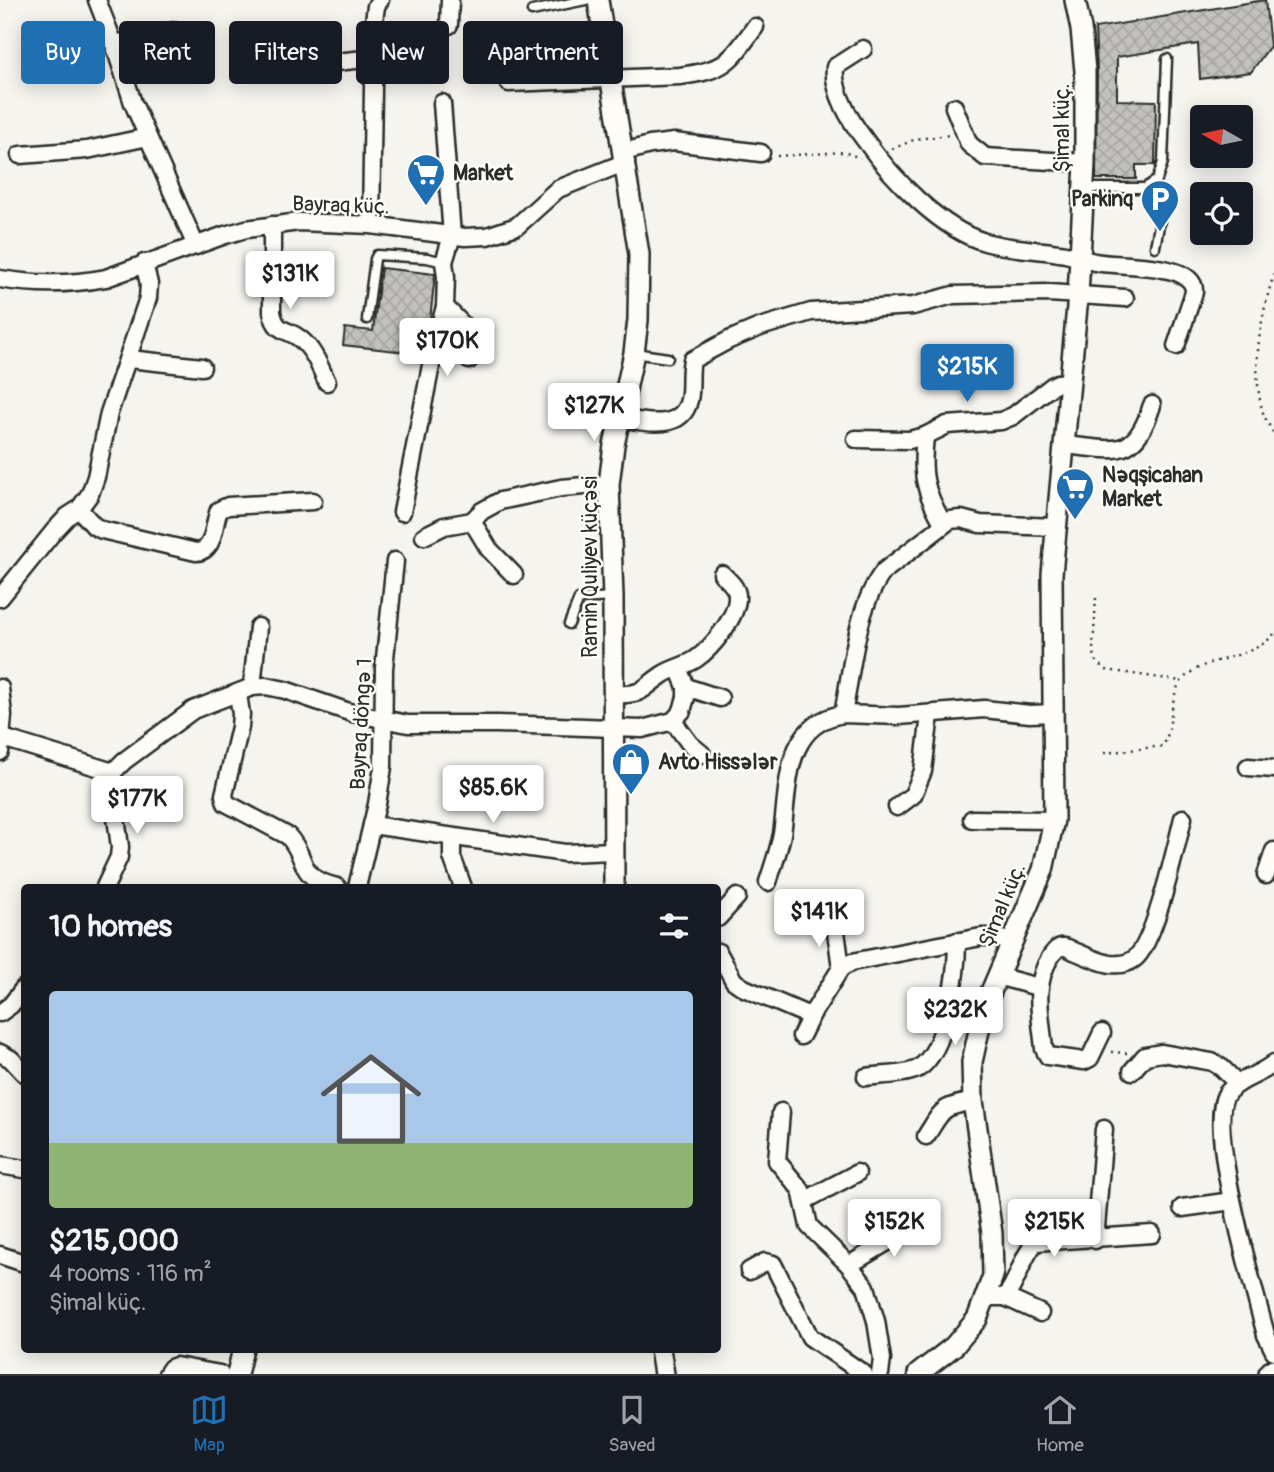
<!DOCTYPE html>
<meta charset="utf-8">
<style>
:root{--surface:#171b24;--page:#20242c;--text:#f1f3f6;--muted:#9ea1a6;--line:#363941;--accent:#1f6fb2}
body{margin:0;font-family:Pangolin,sans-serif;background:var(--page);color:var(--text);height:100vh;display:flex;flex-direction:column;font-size:26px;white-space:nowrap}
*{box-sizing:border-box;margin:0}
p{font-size:23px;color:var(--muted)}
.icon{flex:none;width:38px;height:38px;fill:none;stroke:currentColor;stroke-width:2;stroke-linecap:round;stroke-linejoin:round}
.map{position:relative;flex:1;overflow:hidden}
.side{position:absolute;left:21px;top:884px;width:700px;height:469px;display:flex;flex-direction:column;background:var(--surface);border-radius:7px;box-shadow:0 4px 18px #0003}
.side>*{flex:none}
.hud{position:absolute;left:21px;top:21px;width:700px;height:63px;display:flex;gap:14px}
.needle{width:46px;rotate:279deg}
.tools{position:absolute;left:1190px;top:105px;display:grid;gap:14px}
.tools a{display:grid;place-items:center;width:63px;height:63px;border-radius:7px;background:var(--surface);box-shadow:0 4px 18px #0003;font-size:35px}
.price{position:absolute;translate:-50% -60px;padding:0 16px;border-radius:7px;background:#fff;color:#222;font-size:23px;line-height:46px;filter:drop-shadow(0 2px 4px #0008)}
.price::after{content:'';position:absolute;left:50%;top:42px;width:21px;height:16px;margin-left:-10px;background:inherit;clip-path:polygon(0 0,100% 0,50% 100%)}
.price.on{background:var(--accent);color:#fff}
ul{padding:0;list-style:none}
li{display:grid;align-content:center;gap:14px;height:371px;padding:0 28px}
li span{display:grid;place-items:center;height:217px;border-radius:7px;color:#555}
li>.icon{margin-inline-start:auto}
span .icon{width:126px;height:126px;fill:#fffc;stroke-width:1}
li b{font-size:30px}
h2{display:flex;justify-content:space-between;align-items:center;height:84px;padding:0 28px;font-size:30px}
.pill{padding:0 24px;border-radius:7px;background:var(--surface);box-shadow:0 4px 18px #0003;font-size:24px;line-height:63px}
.pill.on{background:var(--accent);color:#fff}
.tabs{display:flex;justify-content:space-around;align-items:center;height:98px;border-top:2px solid var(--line);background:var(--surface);font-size:19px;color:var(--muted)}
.tabs a{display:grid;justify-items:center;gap:4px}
.tabs .on{color:var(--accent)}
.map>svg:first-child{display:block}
.building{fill:url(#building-cross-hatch);stroke:#2b2b2b;stroke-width:2}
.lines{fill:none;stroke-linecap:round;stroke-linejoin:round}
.service-casing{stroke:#2b2b2b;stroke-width:13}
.minor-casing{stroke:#2b2b2b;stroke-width:21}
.tertiary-casing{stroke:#2b2b2b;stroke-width:24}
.secondary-casing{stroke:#2b2b2b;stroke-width:28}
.path{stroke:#2b2b2b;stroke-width:2.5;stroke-dasharray:2 5;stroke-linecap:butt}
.service{stroke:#fdfcf7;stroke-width:8}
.minor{stroke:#fdfcf7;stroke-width:16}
.tertiary{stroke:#fdfcf7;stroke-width:19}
.secondary{stroke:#fdfcf7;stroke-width:23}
.labels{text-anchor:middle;stroke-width:5;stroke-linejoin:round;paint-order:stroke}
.street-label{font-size:21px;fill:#2b2b2b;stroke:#fdfcf7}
.poi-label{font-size:21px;font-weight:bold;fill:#2b2b2b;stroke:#fdfcf7;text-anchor:start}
</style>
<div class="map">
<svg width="1274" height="1374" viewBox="0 0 1274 1374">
<defs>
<pattern id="building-cross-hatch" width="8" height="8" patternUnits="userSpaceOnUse" patternTransform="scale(1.75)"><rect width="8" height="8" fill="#c2c1be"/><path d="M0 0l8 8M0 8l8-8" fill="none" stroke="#a7a6a3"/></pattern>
</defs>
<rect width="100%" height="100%" fill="#f5f4ef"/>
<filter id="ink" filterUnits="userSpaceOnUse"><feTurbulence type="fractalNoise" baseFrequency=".0143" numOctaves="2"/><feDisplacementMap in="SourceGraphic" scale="14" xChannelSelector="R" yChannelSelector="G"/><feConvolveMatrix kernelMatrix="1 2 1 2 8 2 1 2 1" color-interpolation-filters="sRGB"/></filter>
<g filter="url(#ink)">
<!-- building -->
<g class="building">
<path d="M1265 0 1270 46 1251 72 1200 79 1198 44 1117 57V100L1156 101 1155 165H1136V179H1096L1097 71 1095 28Z"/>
<path d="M381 268 435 274 430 320 423 354 343 345 345 328 373 331Z"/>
</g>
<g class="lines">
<defs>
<g id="service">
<path d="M532 11 586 0"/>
<path d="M1152 185 1164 199 1155 247"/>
<path d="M1084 188H1145L1157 180 1163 162 1167 59"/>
<path d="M367 319 375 259 377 255 427 258 444 262"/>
<path d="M634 353 668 358"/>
<path d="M569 624 579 599 613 597"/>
</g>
<g id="minor">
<path d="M97 0 114 44 133 103 196 246"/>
<path d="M449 25 450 0"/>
<path d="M114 44 174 31"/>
<path d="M863 49 835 67C832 91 851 122 865 140 892 178 940 229 985 242 1009 249 1035 249 1059 253 1072 254 1083 260 1095 262 1117 267 1196 261 1194 292L1176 346"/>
<path d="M301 66 373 58"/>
<path d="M509 83 680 76C725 70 729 63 755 27"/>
<path d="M954 107 969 144 985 157 1085 163"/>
<path d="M624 152 650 145 674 142 761 153"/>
<path d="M20 155 87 150 148 137"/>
<path d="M272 225V312C276 333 286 328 299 338 313 348 320 367 327 382"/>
<path d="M371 225 374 21 376 6 380 0"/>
<path d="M0 279C36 285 70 285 106 278L225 235 246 229 299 222 371 225 465 237 487 236 517 226 558 189 626 162"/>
<path d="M445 307 461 323 469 360"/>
<path d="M129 359 202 367"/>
<path d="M620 418C643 422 682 432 689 400 692 386 689 373 692 360L729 340 760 327 811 312 913 306 953 295 1049 293 1125 298"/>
<path d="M925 436C921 473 924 491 943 523"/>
<path d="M856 439 909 440 925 436 947 425 1001 421 1013 416 1052 386 1058 383 1069 382"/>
<path d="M1063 445C1115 449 1134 462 1152 405"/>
<path d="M79 509 94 526 102 530 196 552C215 551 213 525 219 510L228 506 313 501"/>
<path d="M402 512 437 335 445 307 446 277 444 262 452 236 442 103"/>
<path d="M472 521 489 549 514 575"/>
<path d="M424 536 444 526 472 521 482 511 500 501 561 488 609 484"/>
<path d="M0 598 54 531 68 516 79 509 90 494 96 477 109 413 148 298 149 284 144 263"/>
<path d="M252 687 258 627"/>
<path d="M686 687 720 698"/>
<path d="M0 688 3 715 0 752"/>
<path d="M238 694 241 714 240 727 224 795 226 803 288 836C310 860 295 877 337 887"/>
<path d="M614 695C647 693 637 692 662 675 672 668 686 666 696 659 712 648 738 616 737 596 737 587 728 580 722 574"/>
<path d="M843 714C852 670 856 606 884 571L950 520 961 519 980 524 1055 527"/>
<path d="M673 721 690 744 702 754"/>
<path d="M3 738 113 772 124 761 193 710 252 687 266 686 285 690 352 713 408 724H497L642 729 673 721 682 711 686 697V687L678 668"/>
<path d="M1248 767 1274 769"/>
<path d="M897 807 913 795 923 771 930 715"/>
<path d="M972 819 1054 820"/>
<path d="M372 825 565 853 613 851"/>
<path d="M452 838V857L463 887"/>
<path d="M1266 875 1274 851"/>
<path d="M768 882C773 866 779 850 782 834 789 788 783 724 843 714L899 716 984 709 1030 714 1054 713"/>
<path d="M105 887 119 857 120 847 112 788 113 772"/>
<path d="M357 887 377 804 383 767 384 668 395 561"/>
<path d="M718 918 737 897"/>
<path d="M835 924 841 968"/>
<path d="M718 952 734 981 744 988 805 1014H812L841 968 852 962 981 937H994L1012 942"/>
<path d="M997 976 1038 987"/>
<path d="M0 1013 11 1005 24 988"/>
<path d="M1102 1033 1090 1058 1084 1061 1048 1056 1044 1049C1041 1016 1032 985 1051 956 1054 952 1058 946 1064 947 1067 947 1070 949 1074 951 1092 958 1116 972 1134 959 1155 944 1176 846 1183 818"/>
<path d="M801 1036 812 1014"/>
<path d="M0 1053 11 1059 24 1073"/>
<path d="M1274 1063C1261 1075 1240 1078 1228 1092 1203 1120 1256 1295 1266 1335L1274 1351"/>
<path d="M1132 1071 1145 1056 1162 1053 1212 1062 1222 1068 1238 1084"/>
<path d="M866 1077C879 1075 909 1075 919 1068 947 1050 957 972 957 941"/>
<path d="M781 1112 777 1161 801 1190 809 1226 849 1265 866 1287 876 1321 882 1359 880 1374"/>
<path d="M926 1136C944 1108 940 1108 973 1101"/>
<path d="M0 1165 24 1169"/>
<path d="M804 1201 857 1173"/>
<path d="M1182 1208 1232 1201"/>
<path d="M1095 1240 1104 1129"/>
<path d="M0 1255 24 1263"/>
<path d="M849 1265 889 1241 925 1224"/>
<path d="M749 1271 765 1262 773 1264 810 1337 864 1374"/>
<path d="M987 1297H1005C1019 1281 1021 1257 1036 1242L1152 1234"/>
<path d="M1005 1297 1040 1313"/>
<path d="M167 1374 171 1368 176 1366 220 1374"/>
</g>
<g id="tertiary">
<path d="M598 0 639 254 638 320 634 353 614 445 609 484 613 597 614 887"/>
<path d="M660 1349 664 1374"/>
<path d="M237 1374 243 1349"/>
<path d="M918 1374 954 1346 977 1319 993 1276 992 1233 973 1101 972 1062 984 1008 1043 870 1054 820 1052 574 1078 296 1085 163V71L1081 29 1075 0"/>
</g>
<path id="secondary" d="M1271 1374 1274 1371"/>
</defs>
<!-- service casing -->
<use href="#service" class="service-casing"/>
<!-- minor casing -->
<use href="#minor" class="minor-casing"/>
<!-- tertiary casing -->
<use href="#tertiary" class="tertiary-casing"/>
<!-- secondary casing -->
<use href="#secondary" class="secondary-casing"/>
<!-- path -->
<g class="path">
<path d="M892 149 916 139 950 135"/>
<path d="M777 156 844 152 860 158"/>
<path d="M1274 274C1261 315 1251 366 1262 409 1264 418 1270 426 1274 434"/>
<path d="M1096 598 1093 650 1096 661 1106 670 1181 681"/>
<path d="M1104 753 1163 746C1174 727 1168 696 1183 679 1206 655 1251 661 1274 634"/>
<path d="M1111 1052 1129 1053"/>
</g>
<!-- service -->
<use href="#service" class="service"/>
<!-- minor -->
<use href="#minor" class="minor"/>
<!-- tertiary -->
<use href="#tertiary" class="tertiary"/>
<!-- secondary -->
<use href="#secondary" class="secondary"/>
</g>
</g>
<!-- icons -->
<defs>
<symbol id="supermarket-pin" viewBox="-11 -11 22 30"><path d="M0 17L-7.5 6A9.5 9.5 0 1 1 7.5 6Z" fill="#1f6fb2" stroke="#fdfcf7"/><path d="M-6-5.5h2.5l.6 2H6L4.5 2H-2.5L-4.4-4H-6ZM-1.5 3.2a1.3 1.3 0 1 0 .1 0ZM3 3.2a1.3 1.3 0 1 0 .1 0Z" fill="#fff"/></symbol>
<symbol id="parking-pin" viewBox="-11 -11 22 30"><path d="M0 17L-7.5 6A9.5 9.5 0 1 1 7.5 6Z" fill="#1f6fb2" stroke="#fdfcf7"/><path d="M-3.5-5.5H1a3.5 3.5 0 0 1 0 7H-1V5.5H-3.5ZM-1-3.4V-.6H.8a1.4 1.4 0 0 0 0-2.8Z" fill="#fff"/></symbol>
<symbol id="shop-pin" viewBox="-11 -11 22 30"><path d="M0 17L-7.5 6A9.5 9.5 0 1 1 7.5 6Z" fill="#1f6fb2" stroke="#fdfcf7"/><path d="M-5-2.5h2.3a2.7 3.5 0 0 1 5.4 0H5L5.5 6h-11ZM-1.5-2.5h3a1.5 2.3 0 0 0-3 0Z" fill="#fff"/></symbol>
</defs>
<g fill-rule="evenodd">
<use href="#supermarket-pin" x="404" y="151" width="44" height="60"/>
<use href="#parking-pin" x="1138" y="177" width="44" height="60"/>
<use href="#supermarket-pin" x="1053" y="465" width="44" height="60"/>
<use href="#shop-pin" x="609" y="740" width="44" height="60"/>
</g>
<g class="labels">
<!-- street labels -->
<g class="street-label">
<text transform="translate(1062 128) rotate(-90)" y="7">Şimal küç.</text>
<text transform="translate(341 205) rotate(2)" y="7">Bayraq küç.</text>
<text transform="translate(590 567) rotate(-90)" y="7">Ramin Quliyev küçəsi</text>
<text transform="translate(361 724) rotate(-87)" y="7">Bayraq döngə 1</text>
<text transform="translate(1002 905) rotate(-67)" y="7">Şimal küç.</text>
</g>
<!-- poi labels -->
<g class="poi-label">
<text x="453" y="180">Market</text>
<text x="1133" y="206" text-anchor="end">Parkinq</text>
<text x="1102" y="482">Nəqşicahan<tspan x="1102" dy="24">Market</tspan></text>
<text x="658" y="769">Avto Hissələr</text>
</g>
</g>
</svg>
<div class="tools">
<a><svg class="needle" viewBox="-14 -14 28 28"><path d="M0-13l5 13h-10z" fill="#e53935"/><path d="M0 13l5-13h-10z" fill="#9ea1a6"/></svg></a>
<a><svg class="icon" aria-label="locate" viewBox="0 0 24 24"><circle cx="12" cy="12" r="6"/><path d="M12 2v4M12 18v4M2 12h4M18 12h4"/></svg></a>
</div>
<b class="price" style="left:290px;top:311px">$131K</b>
<b class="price" style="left:447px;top:378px">$170K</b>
<b class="price on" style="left:967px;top:404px">$215K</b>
<b class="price" style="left:594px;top:443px">$127K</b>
<b class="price" style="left:493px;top:825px">$85.6K</b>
<b class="price" style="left:137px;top:836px">$177K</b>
<b class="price" style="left:819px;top:949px">$141K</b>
<b class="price" style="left:955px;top:1047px">$232K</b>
<b class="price" style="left:894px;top:1259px">$152K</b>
<b class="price" style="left:1054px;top:1259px">$215K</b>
<div class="hud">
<a class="pill on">Buy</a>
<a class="pill">Rent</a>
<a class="pill">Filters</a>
<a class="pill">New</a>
<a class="pill">Apartment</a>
</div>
<section class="side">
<h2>10 homes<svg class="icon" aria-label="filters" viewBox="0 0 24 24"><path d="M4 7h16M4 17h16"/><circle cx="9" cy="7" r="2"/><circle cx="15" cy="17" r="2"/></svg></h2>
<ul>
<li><span style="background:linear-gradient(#a9c7e8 70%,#8fb573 0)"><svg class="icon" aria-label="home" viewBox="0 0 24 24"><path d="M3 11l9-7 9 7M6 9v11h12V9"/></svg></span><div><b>$215,000</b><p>4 rooms · 116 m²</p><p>Şimal küç.</p></div></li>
</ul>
</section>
</div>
<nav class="tabs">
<a class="on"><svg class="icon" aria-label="map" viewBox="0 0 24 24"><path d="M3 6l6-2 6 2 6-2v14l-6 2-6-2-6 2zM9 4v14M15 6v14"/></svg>Map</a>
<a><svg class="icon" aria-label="saved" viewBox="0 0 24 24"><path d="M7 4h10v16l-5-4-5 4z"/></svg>Saved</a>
<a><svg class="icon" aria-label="home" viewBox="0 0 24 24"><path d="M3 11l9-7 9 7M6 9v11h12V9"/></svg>Home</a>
</nav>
